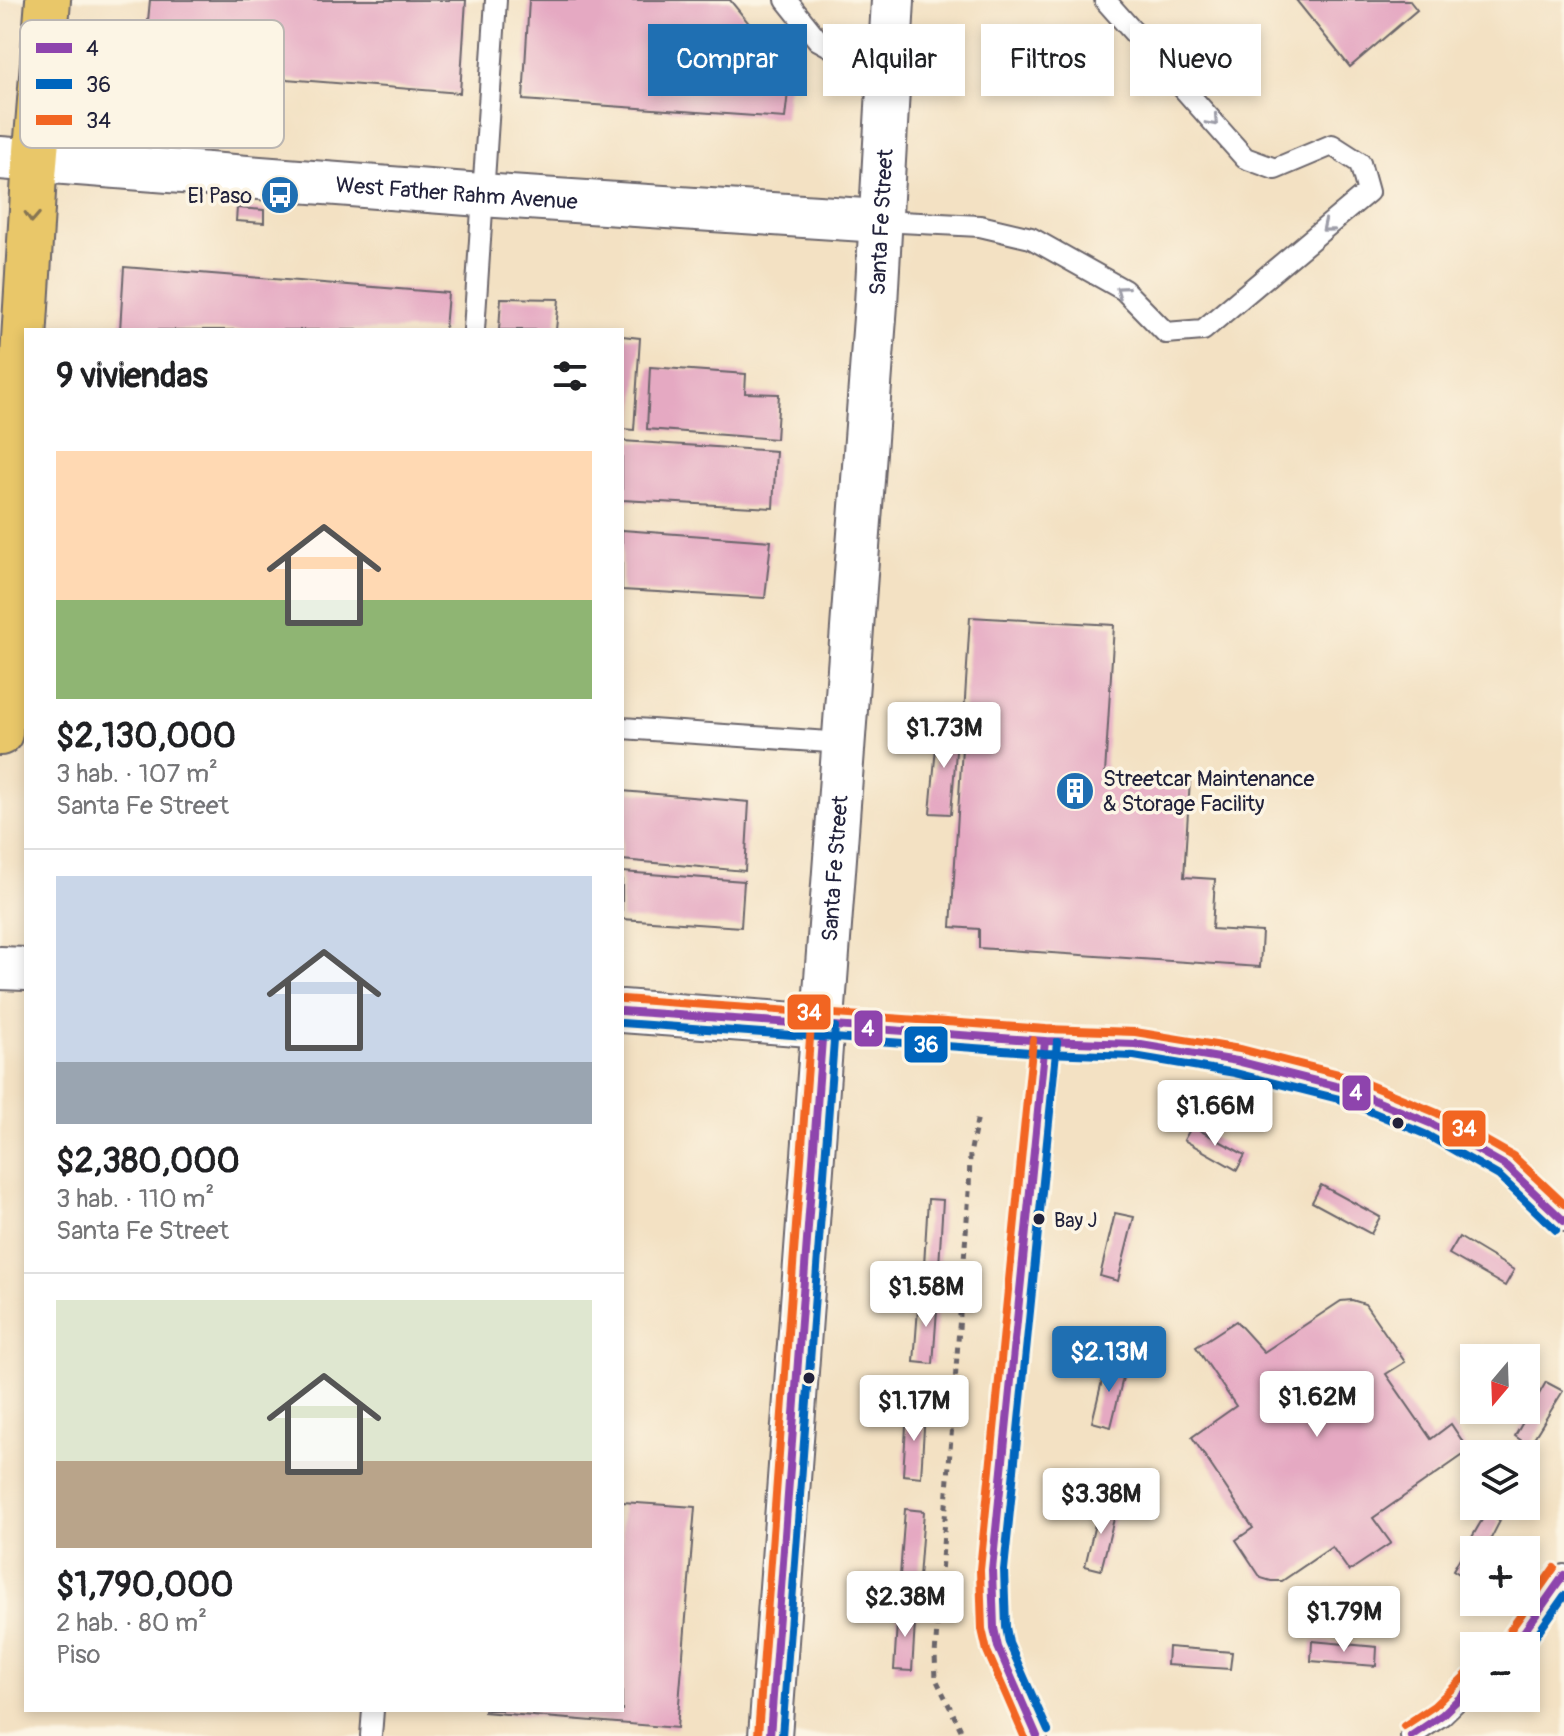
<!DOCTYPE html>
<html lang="es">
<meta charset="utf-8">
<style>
:root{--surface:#fff;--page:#f2f2f2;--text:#202124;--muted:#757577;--line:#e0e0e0;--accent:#1f6fb2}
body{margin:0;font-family:Pangolin,sans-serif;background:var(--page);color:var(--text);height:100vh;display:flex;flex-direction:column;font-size:30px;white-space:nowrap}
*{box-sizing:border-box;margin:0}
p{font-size:26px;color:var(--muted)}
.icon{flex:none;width:44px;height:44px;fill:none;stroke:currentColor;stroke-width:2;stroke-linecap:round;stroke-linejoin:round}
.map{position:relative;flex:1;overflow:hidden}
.sheet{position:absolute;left:24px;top:328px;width:600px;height:1384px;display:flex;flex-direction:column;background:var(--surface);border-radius:0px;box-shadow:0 4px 12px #0003}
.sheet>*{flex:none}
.guide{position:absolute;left:648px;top:24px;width:760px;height:72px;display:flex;gap:16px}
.needle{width:52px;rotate:199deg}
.tools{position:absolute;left:1460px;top:1344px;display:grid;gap:16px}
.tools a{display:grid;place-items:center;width:80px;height:80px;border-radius:0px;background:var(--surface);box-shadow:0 4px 12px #0003;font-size:40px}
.price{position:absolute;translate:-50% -68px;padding:0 18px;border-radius:8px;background:#fff;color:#222;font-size:26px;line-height:52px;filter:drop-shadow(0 2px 4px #0008)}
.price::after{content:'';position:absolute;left:50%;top:48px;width:24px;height:18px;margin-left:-12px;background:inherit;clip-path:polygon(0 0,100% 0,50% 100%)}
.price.selected{background:var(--accent);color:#fff}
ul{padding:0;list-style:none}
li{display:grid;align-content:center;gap:16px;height:424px;padding:0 32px}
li+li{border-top:2px solid var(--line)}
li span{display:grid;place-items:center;height:248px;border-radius:0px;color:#555}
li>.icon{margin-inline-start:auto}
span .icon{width:144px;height:144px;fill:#fffc;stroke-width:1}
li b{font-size:34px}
h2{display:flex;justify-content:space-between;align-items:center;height:96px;padding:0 32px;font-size:34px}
.chip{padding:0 28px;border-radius:0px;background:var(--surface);box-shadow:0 4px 12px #0003;font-size:28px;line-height:72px}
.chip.selected{background:var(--accent);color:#fff}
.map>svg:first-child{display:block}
.building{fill:#e5a9c2}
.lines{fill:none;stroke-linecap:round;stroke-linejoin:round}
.lane-casing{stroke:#6b656b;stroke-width:24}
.street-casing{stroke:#6b656b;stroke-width:46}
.primary-casing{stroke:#6b656b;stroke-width:48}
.path{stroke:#6b656b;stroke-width:5;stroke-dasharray:6 6;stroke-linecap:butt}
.lane{stroke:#fff;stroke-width:20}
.street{stroke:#fff;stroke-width:42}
.primary{stroke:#e9c769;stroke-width:44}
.bus-1-casing{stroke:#fcf5e5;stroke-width:14}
.bus-2-casing{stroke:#fcf5e5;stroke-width:14}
.bus-3-casing{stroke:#fcf5e5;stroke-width:14}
.bus-1{stroke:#8e44ad;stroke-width:8}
.bus-2{stroke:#0065bd;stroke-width:8}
.bus-3{stroke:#f26522;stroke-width:8}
.oneway{stroke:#9c9ca7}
.oneway2{stroke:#867452}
.bus-dot{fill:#22223b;stroke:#fcf5e5;stroke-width:3}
.labels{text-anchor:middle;stroke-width:7;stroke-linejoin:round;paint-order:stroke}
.bus-label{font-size:20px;fill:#22223b;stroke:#fcf5e5;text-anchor:start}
.street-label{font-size:22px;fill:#22223b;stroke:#fcf5e5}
.poi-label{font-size:22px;fill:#22223b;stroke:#fcf5e5;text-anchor:end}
.key{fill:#fcf5e5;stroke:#bbb6b2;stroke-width:2}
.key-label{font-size:22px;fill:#22223b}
.line-badge{stroke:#fcf5e5;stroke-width:3}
.badge-label{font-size:22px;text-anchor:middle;font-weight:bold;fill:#fff}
</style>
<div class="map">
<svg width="1564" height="1736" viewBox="0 0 1564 1736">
<rect width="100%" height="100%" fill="#fcf5e5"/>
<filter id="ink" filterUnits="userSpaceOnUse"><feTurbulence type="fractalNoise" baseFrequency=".0125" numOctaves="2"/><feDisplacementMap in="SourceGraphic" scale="16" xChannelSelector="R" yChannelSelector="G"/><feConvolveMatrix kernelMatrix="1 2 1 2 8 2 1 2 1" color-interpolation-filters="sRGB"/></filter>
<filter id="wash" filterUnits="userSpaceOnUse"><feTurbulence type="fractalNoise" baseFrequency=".006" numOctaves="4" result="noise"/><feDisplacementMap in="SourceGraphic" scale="32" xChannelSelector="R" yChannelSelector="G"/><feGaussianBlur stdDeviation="1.8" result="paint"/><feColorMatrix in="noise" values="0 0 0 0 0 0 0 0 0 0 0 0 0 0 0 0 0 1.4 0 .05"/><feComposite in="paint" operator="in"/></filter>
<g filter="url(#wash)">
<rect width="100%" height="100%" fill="#f3e1c3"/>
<g id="blocks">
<!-- building -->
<g class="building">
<path d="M150 0H466L460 93 161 69 145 53Z"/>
<path d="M529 0H730L790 74 785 118 523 100Z"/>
<path d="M1296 0H1409L1417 10 1350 67Z"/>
<path d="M237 208 264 210V223L236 221Z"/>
<path d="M124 267 448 293 445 330H120Z"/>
<path d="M501 298 559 299 556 330H499Z"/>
<path d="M622 336 640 338 634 430 622 429Z"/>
<path d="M650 367 746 374 745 393 779 394 776 439 647 429Z"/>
<path d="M622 441 776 451 773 508 622 500Z"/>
<path d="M622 530 771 541 765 598 622 590Z"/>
<path d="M970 617 1114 625 1105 774 1190 779 1184 877 1215 879 1212 929 1262 932 1260 967 979 948V929L951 927Z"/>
<path d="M938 725 958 726 951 814 930 813Z"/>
<path d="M622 791 749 802 745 871 622 860Z"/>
<path d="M622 872 744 881 741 927 622 919Z"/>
<path d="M1192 1126 1245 1155 1237 1170 1184 1140Z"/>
<path d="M1321 1185 1380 1217 1371 1234 1312 1202Z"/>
<path d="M928 1199 943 1200 939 1266 924 1265Z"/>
<path d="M1115 1213 1134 1217 1118 1281 1100 1276Z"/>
<path d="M1459 1237 1514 1270 1505 1286 1449 1254Z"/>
<path d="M919 1295 938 1296 933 1364 914 1362Z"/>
<path d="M1352 1300 1365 1304 1405 1362 1386 1374 1431 1439 1451 1424 1469 1451 1373 1518 1391 1543 1349 1571 1332 1547 1282 1581H1271L1261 1578 1236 1540 1253 1528 1192 1437 1236 1406 1196 1347 1236 1321 1264 1352 1341 1301Z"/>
<path d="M1107 1360 1126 1365 1111 1427 1092 1422Z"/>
<path d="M1546 1382 1563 1391 1529 1446 1515 1436Z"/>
<path d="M907 1410 925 1411 921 1477 903 1475Z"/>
<path d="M622 1502 695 1507 677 1728 484 1712V1710H622Z"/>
<path d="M1100 1503 1117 1507 1101 1570 1085 1566Z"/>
<path d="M905 1509 924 1511 919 1578 900 1576Z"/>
<path d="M1486 1513 1500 1521 1485 1550H1474V1570L1469 1580 1453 1570Z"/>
<path d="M898 1607H916L912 1671 894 1670Z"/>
<path d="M1312 1641 1377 1647 1376 1666 1311 1661Z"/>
<path d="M1168 1647 1232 1652 1230 1669 1167 1665Z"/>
</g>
</g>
</g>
<g filter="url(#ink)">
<use href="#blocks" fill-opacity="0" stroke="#6b656b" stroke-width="2"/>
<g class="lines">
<defs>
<g id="lane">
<path d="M786 0 818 40 888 78"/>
<path d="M880 221 980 226 1031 238 1124 290 1166 333 1203 330 1368 192 1360 163 1332 145 1275 169 1245 158 1105 0"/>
<path d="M474 330 496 0"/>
<path d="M622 728 844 743"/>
<path d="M823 1026 1045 1041 1135 1044 1237 1061 1347 1089 1432 1124 1506 1166 1564 1221"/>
<path d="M1514 1646 1564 1575"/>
<path d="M371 1736 373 1710"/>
<path d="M1037 1736 998 1647 994 1628 992 1570 1045 1041"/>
<path d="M1411 1736 1442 1715 1474 1684"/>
</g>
<g id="street">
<path id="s1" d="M0 158 481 195 880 221"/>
<path d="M0 968 26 969"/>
<path d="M622 1011 823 1026"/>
<path id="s2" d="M770 1736 876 304 893 0"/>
</g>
<path id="primary" d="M0 733 34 176 48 0"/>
</defs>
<!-- lane casing -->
<use href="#lane" class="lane-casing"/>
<!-- street casing -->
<use href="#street" class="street-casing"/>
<!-- primary casing -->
<use href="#primary" class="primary-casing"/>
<!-- path -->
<g class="path">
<path d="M900 1383 956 1387"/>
<path d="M961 1730 936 1679 935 1655 969 1192 970 1154 978 1116"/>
</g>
<!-- lane -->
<use href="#lane" class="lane"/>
<!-- street -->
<use href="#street" class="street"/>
<!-- primary -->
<use href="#primary" class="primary"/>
<defs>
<g id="bus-1">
<path d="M622 1011 1045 1041 1135 1044 1237 1061 1347 1089 1432 1124 1506 1166 1564 1221"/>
<path d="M1514 1646 1564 1575"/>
<path d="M770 1736 823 1026"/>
<path d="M1037 1736 998 1647 994 1628 992 1570 1045 1041"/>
<path d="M1411 1736 1442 1715 1474 1684"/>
</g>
<g id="bus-2">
<path d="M622 1023 1044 1053 1134 1056 1235 1073 1343 1100 1427 1135 1499 1176 1556 1230"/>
<path d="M1526 1650 1564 1596"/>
<path d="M1048 1731 1009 1643 1006 1627 1004 1570 1057 1042"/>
<path d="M782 1736 835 1027"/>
</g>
<g id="bus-3">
<path d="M623 999 1046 1029 1135 1032 1240 1049 1350 1077 1437 1113 1513 1156 1564 1204"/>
<path d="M1504 1639 1554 1568"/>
<path d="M1404 1726 1434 1706 1466 1675"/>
<path d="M758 1735 811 1025"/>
<path d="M1024 1736 987 1651 982 1629 980 1570 1033 1040"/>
</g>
</defs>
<!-- bus-1 casing -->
<use href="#bus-1" class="bus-1-casing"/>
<!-- bus-2 casing -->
<use href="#bus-2" class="bus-2-casing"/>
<!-- bus-3 casing -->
<use href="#bus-3" class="bus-3-casing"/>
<!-- bus-1 -->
<use href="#bus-1" class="bus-1"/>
<!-- bus-2 -->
<use href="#bus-2" class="bus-2"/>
<!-- bus-3 -->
<use href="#bus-3" class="bus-3"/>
</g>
<!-- one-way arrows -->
<defs><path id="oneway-chevron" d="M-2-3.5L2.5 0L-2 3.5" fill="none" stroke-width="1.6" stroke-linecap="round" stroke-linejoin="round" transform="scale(2)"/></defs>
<g class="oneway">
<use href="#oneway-chevron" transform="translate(1213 121) rotate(48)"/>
<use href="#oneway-chevron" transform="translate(1327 227) rotate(140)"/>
<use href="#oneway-chevron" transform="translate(1121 291) rotate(-144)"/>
</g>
<use class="oneway2" href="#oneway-chevron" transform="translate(32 217) rotate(93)"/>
</g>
<!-- icons -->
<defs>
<symbol id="bus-disc" viewBox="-11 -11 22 22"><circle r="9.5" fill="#1f6fb2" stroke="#fcf5e5"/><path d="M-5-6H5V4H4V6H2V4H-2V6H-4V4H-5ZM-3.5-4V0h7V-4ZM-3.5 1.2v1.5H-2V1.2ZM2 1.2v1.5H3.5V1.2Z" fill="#fff"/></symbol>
<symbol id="building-disc" viewBox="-11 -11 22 22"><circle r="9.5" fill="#1f6fb2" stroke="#fcf5e5"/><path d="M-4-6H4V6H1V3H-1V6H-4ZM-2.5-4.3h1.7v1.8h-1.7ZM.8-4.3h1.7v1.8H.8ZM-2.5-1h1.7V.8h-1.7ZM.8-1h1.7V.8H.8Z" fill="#fff"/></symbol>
</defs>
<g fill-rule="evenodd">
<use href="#bus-disc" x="258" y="173" width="44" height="44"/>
<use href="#building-disc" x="1053" y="769" width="44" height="44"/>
</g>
<!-- markers -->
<g class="bus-dot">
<circle cx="1398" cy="1123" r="7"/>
<circle cx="1039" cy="1219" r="7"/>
<circle cx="809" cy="1378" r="7"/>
</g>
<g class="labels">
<!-- bus labels -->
<g class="bus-label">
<text x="1054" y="1227">Bay J</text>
</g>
<!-- street labels -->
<g class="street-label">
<text dy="8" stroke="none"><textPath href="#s1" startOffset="458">West Father Rahm Avenue</textPath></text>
<text dy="8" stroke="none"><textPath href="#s2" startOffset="1518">Santa Fe Street</textPath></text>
<text dy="8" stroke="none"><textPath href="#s2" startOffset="870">Santa Fe Street</textPath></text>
</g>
<!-- poi labels -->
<g class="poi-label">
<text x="252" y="203">El Paso</text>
<text x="1103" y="786" text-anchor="start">Streetcar Maintenance<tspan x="1103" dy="25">&amp; Storage Facility</tspan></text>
</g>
</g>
<!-- legend -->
<rect x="20" y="20" width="264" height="128" rx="12" class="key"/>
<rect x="36" y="43" width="36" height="10" fill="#8e44ad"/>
<rect x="36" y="79" width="36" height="10" fill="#0065bd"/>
<rect x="36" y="115" width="36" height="10" fill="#f26522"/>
<g class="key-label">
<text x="86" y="56">4</text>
<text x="86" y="92">36</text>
<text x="86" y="128">34</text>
</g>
<g class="line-badge">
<rect x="786" y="993" width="46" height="38" rx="8" fill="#f26522"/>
<rect x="853" y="1009" width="31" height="39" rx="8" fill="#8e44ad"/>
<rect x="903" y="1025" width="46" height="39" rx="8" fill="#0065bd"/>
<rect x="1341" y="1074" width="31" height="38" rx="8" fill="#8e44ad"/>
<rect x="1441" y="1109" width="46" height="39" rx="8" fill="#f26522"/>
</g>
<g class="badge-label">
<text x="809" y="1020">34</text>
<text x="868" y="1036">4</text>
<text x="926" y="1052">36</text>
<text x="1356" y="1100">4</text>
<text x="1464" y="1136">34</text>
</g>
</svg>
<div class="tools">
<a><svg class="needle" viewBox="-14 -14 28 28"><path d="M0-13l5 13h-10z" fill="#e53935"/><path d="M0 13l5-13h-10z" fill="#757577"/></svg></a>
<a><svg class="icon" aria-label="layers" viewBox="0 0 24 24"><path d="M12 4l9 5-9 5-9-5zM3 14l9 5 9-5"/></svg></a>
<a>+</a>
<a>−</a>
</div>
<b class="price" style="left:944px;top:770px">$1.73M</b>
<b class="price" style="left:1215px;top:1148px">$1.66M</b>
<b class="price" style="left:926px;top:1329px">$1.58M</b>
<b class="price selected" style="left:1109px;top:1394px">$2.13M</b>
<b class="price" style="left:1317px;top:1439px">$1.62M</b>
<b class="price" style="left:914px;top:1443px">$1.17M</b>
<b class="price" style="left:1101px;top:1536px">$3.38M</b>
<b class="price" style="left:905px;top:1639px">$2.38M</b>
<b class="price" style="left:1344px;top:1654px">$1.79M</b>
<div class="guide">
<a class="chip selected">Comprar</a>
<a class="chip">Alquilar</a>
<a class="chip">Filtros</a>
<a class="chip">Nuevo</a>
</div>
<section class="sheet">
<h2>9 viviendas<svg class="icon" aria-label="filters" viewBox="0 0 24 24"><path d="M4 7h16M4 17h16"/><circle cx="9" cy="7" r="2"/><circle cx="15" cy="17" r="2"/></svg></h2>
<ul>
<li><span style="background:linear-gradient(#ffd9b3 60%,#8fb573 0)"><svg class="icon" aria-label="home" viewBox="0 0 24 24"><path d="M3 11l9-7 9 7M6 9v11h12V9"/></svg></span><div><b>$2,130,000</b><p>3 hab. · 107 m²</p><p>Santa Fe Street</p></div></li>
<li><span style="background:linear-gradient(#c9d6e8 75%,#9aa5b1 0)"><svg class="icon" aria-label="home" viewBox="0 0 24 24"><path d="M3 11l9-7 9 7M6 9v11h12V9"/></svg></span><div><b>$2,380,000</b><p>3 hab. · 110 m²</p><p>Santa Fe Street</p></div></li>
<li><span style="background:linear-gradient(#dfe7d0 65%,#b9a48a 0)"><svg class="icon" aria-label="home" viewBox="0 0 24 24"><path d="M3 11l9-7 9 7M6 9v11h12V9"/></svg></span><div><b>$1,790,000</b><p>2 hab. · 80 m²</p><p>Piso</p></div></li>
</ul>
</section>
</div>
